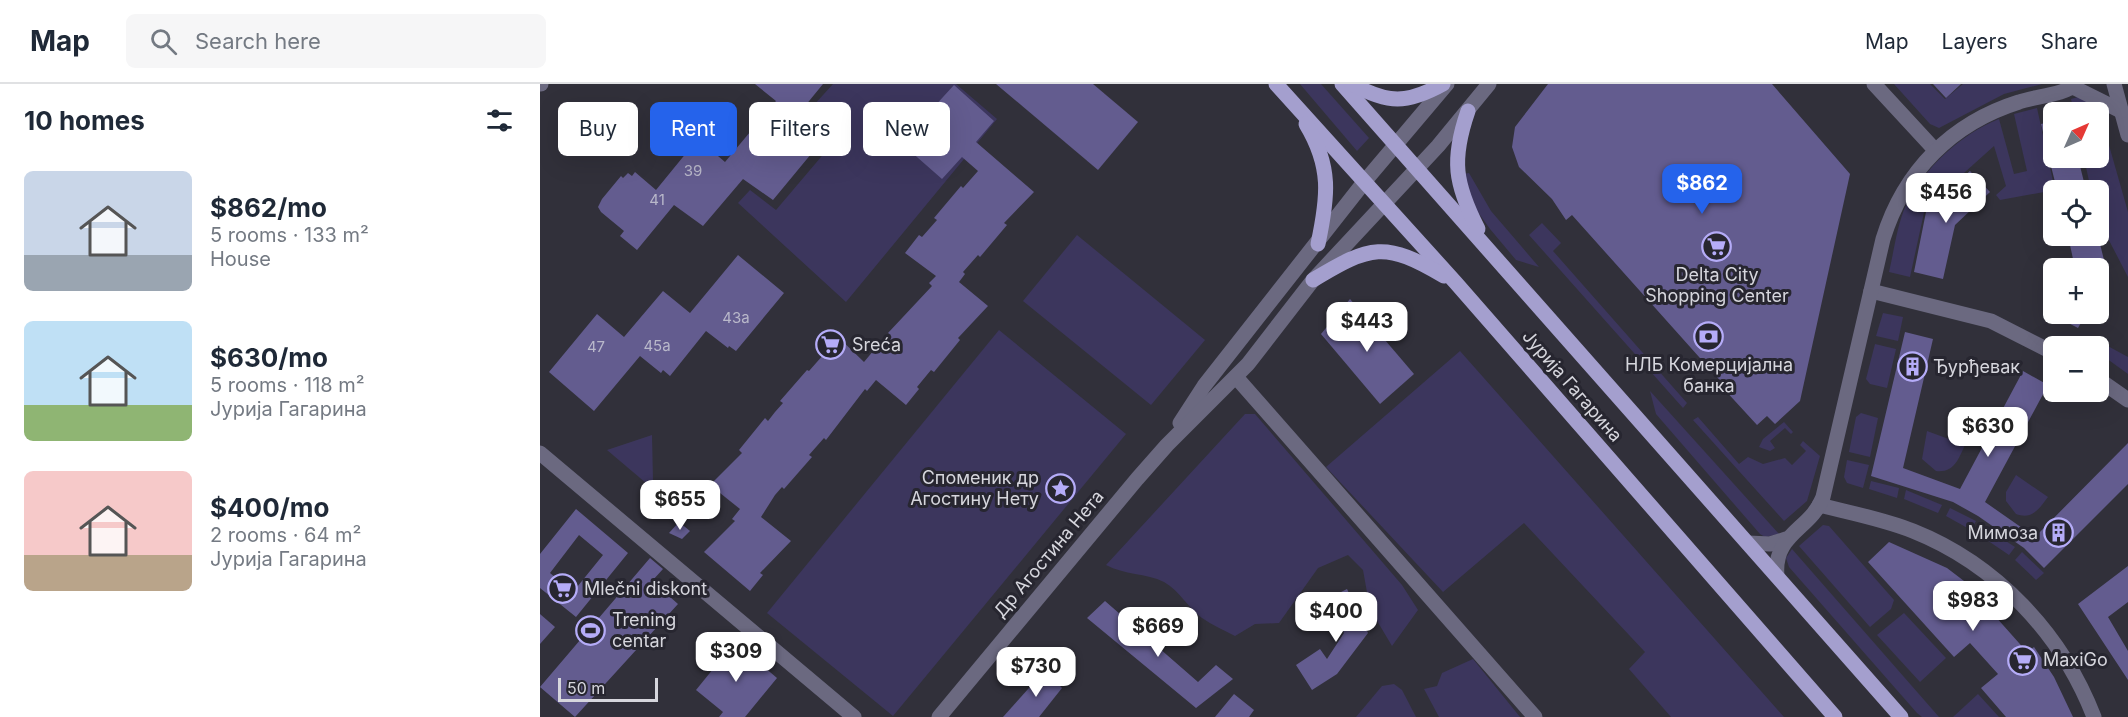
<!DOCTYPE html>
<meta charset="utf-8">
<style>
:root{--surface:#fff;--page:#f6f6f7;--text:#1f2937;--muted:#747a83;--line:#e0e1e3;--accent:#2563eb}
body{margin:0;font-family:Inter,sans-serif;background:var(--page);color:var(--text);height:100vh;display:flex;flex-direction:column;font-size:22px;white-space:nowrap}
*{box-sizing:border-box;margin:0}
p{font-size:20px;color:var(--muted)}
.icon{flex:none;width:33px;height:33px;fill:none;stroke:currentColor;stroke-width:2;stroke-linecap:round;stroke-linejoin:round}
.map{position:relative;flex:1;overflow:hidden}
.panel{display:flex;flex-direction:column;background:var(--surface);width:540px}
.panel>*{flex:none}
.hud{position:absolute;left:18px;top:18px;width:570px;height:54px;display:flex;gap:12px}
.needle{width:39px;rotate:45deg}
.tools{position:absolute;left:1503px;top:18px;display:grid;gap:12px}
.tools a{display:grid;place-items:center;width:66px;height:66px;border-radius:9px;background:var(--surface);box-shadow:0 6px 24px #0002;font-size:30px}
.scale{position:absolute;left:18px;bottom:15px;width:100px;box-sizing:border-box;padding-left:6px;border:3px solid #d6d6dd;border-top:0;font-size:16px;line-height:21px;white-space:nowrap;color:#d6d6dd;-webkit-text-stroke:4px #272630;paint-order:stroke}
.price{position:absolute;translate:-50% -51px;padding:0 14px;border-radius:12px;background:#fff;color:#222;font-size:20px;line-height:39px;filter:drop-shadow(0 2px 3px #0008)}
.price::after{content:'';position:absolute;left:50%;top:36px;width:18px;height:14px;margin-left:-9px;background:inherit;clip-path:polygon(0 0,100% 0,50% 100%)}
.price.active{background:var(--accent);color:#fff}
ul{padding:0;list-style:none}
li{display:flex;align-items:center;gap:18px;height:150px;padding:0 24px}
li span{display:grid;place-items:center;flex:none;width:168px;height:120px;border-radius:9px;color:#555}
li>.icon{margin-inline-start:auto}
span .icon{width:72px;height:72px;fill:#fffc;stroke-width:1}
li b{font-size:26px}
h2{display:flex;justify-content:space-between;align-items:center;height:72px;padding:0 24px;font-size:26px}
.pill{padding:0 21px;border-radius:9px;background:var(--surface);box-shadow:0 6px 24px #0002;font-size:21px;line-height:54px}
.pill.active{background:var(--accent);color:#fff}
header{display:flex;align-items:center;gap:36px;box-sizing:border-box;height:84px;padding:0 30px;background:var(--surface);border-bottom:2px solid var(--line)}
header strong{font-size:28px}
nav{display:flex;gap:33px;margin-inline-start:auto;font-size:21px}
.search{width:420px;height:54px;background:var(--page);display:flex;align-items:center;gap:15px;box-sizing:border-box;padding:0 21px;border-radius:9px;color:var(--muted);font-size:22px}
main{display:flex;flex:1;min-height:0}
.map>svg:first-child{display:block}
.green{fill:#3c365d}
.building{fill:#635c8f;fill-rule:evenodd}
.lines{fill:none;stroke-linecap:round;stroke-linejoin:round}
.minor{stroke:#6b6980;stroke-width:15}
.major{stroke:#a49fce;stroke-width:15}
.labels{text-anchor:middle;stroke-width:6;stroke-linejoin:round;paint-order:stroke}
.number-label{font-size:15px;fill:#b9b8ca}
.poi-label{font-size:18px;fill:#d6d6dd;stroke:#272630;text-anchor:start}
.street-label{font-size:18px;fill:#d6d6dd;stroke:#272630}
</style>
<header>
<strong>Map</strong>
<div class="search"><svg class="icon" aria-label="search" viewBox="0 0 24 24"><circle cx="10" cy="10" r="6"/><path d="M15 15l6 6"/></svg>Search here</div>
<nav><a>Map</a><a>Layers</a><a>Share</a></nav>
</header>
<main>
<section class="panel">
<h2>10 homes<svg class="icon" aria-label="filters" viewBox="0 0 24 24"><path d="M4 7h16M4 17h16"/><circle cx="9" cy="7" r="2"/><circle cx="15" cy="17" r="2"/></svg></h2>
<ul>
<li><span style="background:linear-gradient(#c9d6e8 70%,#9aa5b1 0)"><svg class="icon" aria-label="home" viewBox="0 0 24 24"><path d="M3 11l9-7 9 7M6 9v11h12V9"/></svg></span><div><b>$862/mo</b><p>5 rooms · 133 m²</p><p>House</p></div></li>
<li><span style="background:linear-gradient(#bfe0f5 70%,#8fb573 0)"><svg class="icon" aria-label="home" viewBox="0 0 24 24"><path d="M3 11l9-7 9 7M6 9v11h12V9"/></svg></span><div><b>$630/mo</b><p>5 rooms · 118 m²</p><p>Јурија Гагарина</p></div></li>
<li><span style="background:linear-gradient(#f6c9c9 70%,#b9a48a 0)"><svg class="icon" aria-label="home" viewBox="0 0 24 24"><path d="M3 11l9-7 9 7M6 9v11h12V9"/></svg></span><div><b>$400/mo</b><p>2 rooms · 64 m²</p><p>Јурија Гагарина</p></div></li>
</ul>
</section>
<div class="map">
<svg width="1588" height="633" viewBox="0 0 1588 633">
<rect width="100%" height="100%" fill="#31303a"/>
<!-- green -->
<g class="green">
<path d="M293 0H416L457 35 306 218 198 119 210 106 236 126 292 60 263 33Z"/>
<path d="M760 0H781L829 54 817 67Z"/>
<path d="M1354 0H1390L1405 15 1423 0H1502L1464 10 1399 44 1390 40Z"/>
<path d="M1542 12 1557 19 1588 128V193L1559 137 1558 106H1551L1544 74H1558V28H1534L1531 15Z"/>
<path d="M1497 24 1515 106 1460 116 1456 111 1466 102 1454 62 1385 124 1370 193 1349 188C1354 167 1357 141 1366 121 1384 84 1421 50 1459 35L1474 90 1487 87 1474 30Z"/>
<path d="M929 89 951 127 999 183 976 176 950 145 935 124 923 90Z"/>
<path d="M1002 139 1021 159 1013 167 1147 319 1143 324 989 151Z"/>
<path d="M537 151 665 256 611 321 483 217Z"/>
<path d="M1343 229 1363 233 1358 257 1336 252Z"/>
<path d="M459 246 586 350 353 632 227 529Z"/>
<path d="M1335 260 1356 265 1347 304 1330 300 1326 295Z"/>
<path d="M1564 260 1588 273V290L1559 269Z"/>
<path d="M920 267 1244 633H1131L1089 585 1105 568 984 439 903 508 786 383Z"/>
<path d="M1110 307 1239 450 1225 453 1220 450 1116 330Z"/>
<path d="M1321 329 1338 334 1330 373 1309 368 1316 333Z"/>
<path d="M705 330H715L862 501 878 526 852 562 830 525 823 486 808 471 778 484 739 539 715 540 695 552C684 546 672 541 662 534 648 524 640 507 624 498 606 489 584 491 566 481Z"/>
<path d="M1158 333 1199 380 1208 373 1223 380 1245 374 1252 381 1266 367 1260 361 1263 357 1280 372 1267 417 1244 437 1153 336Z"/>
<path d="M1244 338 1253 348 1251 350 1245 344 1230 357 1235 364 1230 367 1219 363 1223 355Z"/>
<path d="M1387 347 1425 361C1418 376 1414 389 1396 387L1382 375Z"/>
<path d="M112 351 113 397 106 399 67 366Z"/>
<path d="M1307 376 1329 381 1323 404 1307 399 1304 393Z"/>
<path d="M1476 391 1508 413C1499 425 1492 436 1476 430L1466 417V408Z"/>
<path d="M1331 397 1359 404 1357 414 1329 405Z"/>
<path d="M1366 406 1402 421 1398 429 1364 415Z"/>
<path d="M1410 424 1436 437 1431 446 1406 432Z"/>
<path d="M1283 441 1289 442 1354 516 1351 525 1330 543 1259 462Z"/>
<path d="M1443 442 1475 463 1469 471 1438 450Z"/>
<path d="M1252 465 1399 633H1382L1377 629 1249 483 1246 474Z"/>
<path d="M1482 468 1504 489 1496 496 1475 476Z"/>
<path d="M1364 529 1406 574 1380 598 1337 551Z"/>
<path d="M933 575 980 633H899L884 605 897 602 902 589Z"/>
<path d="M854 600 862 606 876 633H816L842 602Z"/>
<path d="M1438 610 1459 633H1413Z"/>
</g>
<!-- building -->
<g class="building">
<path d="M215 0H283L256 33 276 50 274 52 281 58 233 116 203 95 163 142 134 121 97 166 80 152 84 147 61 128 58 123 62 115 81 92 83 94 88 89 92 92 95 88 116 106 156 57 163 62 164 60 185 78 236 17Z"/>
<path d="M456 0H553L598 38 558 86Z"/>
<path d="M1008 0H1232L1310 90 1260 317 1235 340 1227 332 1217 341 1183 304 1185 302 1032 131 1026 136 1012 115 979 83 972 63 975 43Z"/>
<path d="M1393 0H1421L1406 14Z"/>
<path d="M414 1 454 37 436 58 494 108 464 139 467 141 440 173 438 171 423 188 425 190 419 198 448 222 418 254 420 256 394 288 391 286 377 303 379 305 366 321 336 296 327 307 325 305 286 356 284 354 269 371 272 373 244 405 242 403 235 411 221 433 251 457 220 489 223 491 210 507 164 468 195 437 192 435 200 425 170 401 202 369 199 366 225 334 228 337 235 328 243 319 240 317 267 286 269 287 284 270 281 268 296 251 324 278 334 266 336 268 351 251 348 249 392 202 389 199 396 192 365 169 379 151 382 153 397 136 394 134 421 102 423 104 438 87 422 73 402 95 361 59Z"/>
<path d="M1514 37V73H1509L1501 40Z"/>
<path d="M1509 74H1538L1546 106H1517Z"/>
<path d="M1430 87 1450 108 1415 141 1403 195 1374 188 1387 123Z"/>
<path d="M1528 152H1558L1566 184H1535Z"/>
<path d="M198 171 244 209 196 267 189 262 188 264 166 247 130 292 123 286 121 289 100 272 54 327 9 288 57 230 84 253 123 207 150 229Z"/>
<path d="M810 215 874 290 840 320 781 250Z"/>
<path d="M1511 230H1546L1538 244Z"/>
<path d="M1365 248 1393 255 1363 384 1420 405 1483 287 1508 301 1445 418 1495 453 1588 359V400L1504 484 1484 464 1438 432 1413 418 1331 392Z"/>
<path d="M36 425 88 469 36 533 0 504V470ZM39 451 63 471 33 508 10 489Z"/>
<path d="M139 438 150 447 142 455 129 449Z"/>
<path d="M1349 458 1407 484 1462 526 1455 532 1487 568 1494 563 1514 593 1533 633H1466L1441 604 1458 590 1430 559 1414 573 1328 478Z"/>
<path d="M110 474 123 485 112 497 138 520 35 633 0 603Z"/>
<path d="M1588 482V518L1568 533 1588 567V596L1538 520Z"/>
<path d="M807 505 828 549 797 590 772 606 756 581 780 565 787 575 804 549 787 515Z"/>
<path d="M565 517 658 598 676 581 693 595 656 624 547 534Z"/>
<path d="M0 530 15 543 0 560Z"/>
<path d="M195 558 237 594 205 633H179L183 628 156 606Z"/>
<path d="M505 586 522 604 499 633H463Z"/>
<path d="M694 610 714 626 709 633H675Z"/>
</g>
<g class="lines">
<!-- minor -->
<g class="minor">
<path d="M0 0H1"/>
<path d="M1334 0 1395 66"/>
<path d="M1574 0 1588 51"/>
<path d="M1533 3 1581 27"/>
<path d="M1331 207 1451 237 1514 269"/>
<path d="M696 293 995 633"/>
<path d="M1558 295 1588 316"/>
<path d="M640 339 664 302 825 97 907 0"/>
<path d="M0 369 314 633"/>
<path d="M1279 421C1311 429 1343 435 1373 447 1456 480 1522 550 1554 633"/>
<path d="M1208 459 1230 460 1246 455"/>
<path d="M1237 492C1233 449 1271 446 1283 413L1343 155C1364 87 1412 39 1479 18 1496 12 1524 11 1536 0"/>
<path d="M399 633 597 395 627 361 708 280 773 196 898 62 949 0"/>
</g>
<!-- major -->
<g class="major">
<path d="M736 0 916 199 1295 633"/>
<path d="M802 0 1361 633"/>
<path d="M812 0C848 20 867 20 903 0"/>
<path d="M928 27C911 76 915 100 938 145"/>
<path d="M766 40C792 83 788 113 778 160"/>
<path d="M773 196C831 161 845 157 904 192"/>
</g>
</g>
<!-- icons -->
<defs>
<symbol id="supermarket-ring" viewBox="-11 -11 22 22"><circle r="9.5" fill="#272630" stroke="#b5acf8" stroke-width="1.5"/><path d="M-6-5.5h2.5l.6 2H6L4.5 2H-2.5L-4.4-4H-6ZM-1.5 3.2a1.3 1.3 0 1 0 .1 0ZM3 3.2a1.3 1.3 0 1 0 .1 0Z" fill="#b5acf8"/></symbol>
<symbol id="bank-ring" viewBox="-11 -11 22 22"><circle r="9.5" fill="#272630" stroke="#b5acf8" stroke-width="1.5"/><path d="M-6-4H6V4H-6ZM0-2.3a2.3 2.3 0 1 0 0 4.6a2.3 2.3 0 1 0 0-4.6Z" fill="#b5acf8"/></symbol>
<symbol id="building-ring" viewBox="-11 -11 22 22"><circle r="9.5" fill="#272630" stroke="#b5acf8" stroke-width="1.5"/><path d="M-4-6H4V6H1V3H-1V6H-4ZM-2.5-4.3h1.7v1.8h-1.7ZM.8-4.3h1.7v1.8H.8ZM-2.5-1h1.7V.8h-1.7ZM.8-1h1.7V.8H.8Z" fill="#b5acf8"/></symbol>
<symbol id="sight-ring" viewBox="-11 -11 22 22"><circle r="9.5" fill="#272630" stroke="#b5acf8" stroke-width="1.5"/><path d="M0-6L1.8-2.2L6-1.7L2.9 1.2L3.7 5.4L0 3.3L-3.7 5.4L-2.9 1.2L-6-1.7L-1.8-2.2Z" fill="#b5acf8"/></symbol>
<symbol id="stadium-ring" viewBox="-11 -11 22 22"><circle r="9.5" fill="#272630" stroke="#b5acf8" stroke-width="1.5"/><path d="M0-5a6.5 5 0 1 0 0 10a6.5 5 0 1 0 0-10ZM-3.5-1.8h7v3.6h-7Z" fill="#b5acf8"/></symbol>
</defs>
<g fill-rule="evenodd">
<use href="#supermarket-ring" x="1160" y="146" width="33" height="33"/>
<use href="#bank-ring" x="1152" y="236" width="33" height="33"/>
<use href="#supermarket-ring" x="274" y="244" width="33" height="33"/>
<use href="#building-ring" x="1356" y="266" width="33" height="33"/>
<use href="#sight-ring" x="504" y="388" width="33" height="33"/>
<use href="#building-ring" x="1502" y="432" width="33" height="33"/>
<use href="#supermarket-ring" x="6" y="488" width="33" height="33"/>
<use href="#stadium-ring" x="34" y="530" width="33" height="33"/>
<use href="#supermarket-ring" x="1466" y="560" width="33" height="33"/>
</g>
<g class="labels">
<!-- number labels -->
<g class="number-label">
<text x="153" y="92">39</text>
<text x="117" y="121">41</text>
<text x="196" y="239">43a</text>
<text x="117" y="267">45a</text>
<text x="56" y="268">47</text>
</g>
<!-- poi labels -->
<g class="poi-label">
<text x="1177" y="197" text-anchor="middle">Delta City<tspan x="1177" dy="21">Shopping Center</tspan></text>
<text x="312" y="267">Sreća</text>
<text x="1169" y="287" text-anchor="middle">НЛБ Комерцијална<tspan x="1169" dy="21">банка</tspan></text>
<text x="1393" y="289">Ђурђевак</text>
<text x="499" y="400" text-anchor="end">Споменик др<tspan x="499" dy="21">Агостину Нету</tspan></text>
<text x="1498" y="455" text-anchor="end">Мимоза</text>
<text x="44" y="511">Mlečni diskont</text>
<text x="72" y="542">Trening<tspan x="72" dy="21">centar</tspan></text>
<text x="1503" y="582">MaxiGo</text>
</g>
<!-- street labels -->
<g class="street-label">
<text transform="translate(1032 302) rotate(49)" y="6">Јурија Гагарина</text>
<text transform="translate(509 470) rotate(-50)" y="6">Др Агостина Нета</text>
</g>
</g>
</svg>
<div class="tools">
<a><svg class="needle" viewBox="-14 -14 28 28"><path d="M0-13l5 13h-10z" fill="#e53935"/><path d="M0 13l5-13h-10z" fill="#747a83"/></svg></a>
<a><svg class="icon" aria-label="locate" viewBox="0 0 24 24"><circle cx="12" cy="12" r="6"/><path d="M12 2v4M12 18v4M2 12h4M18 12h4"/></svg></a>
<a>+</a>
<a>−</a>
</div>
<div class="scale">50 m</div>
<b class="price active" style="left:1162px;top:131px">$862</b>
<b class="price" style="left:1406px;top:140px">$456</b>
<b class="price" style="left:827px;top:269px">$443</b>
<b class="price" style="left:1448px;top:374px">$630</b>
<b class="price" style="left:140px;top:447px">$655</b>
<b class="price" style="left:1433px;top:548px">$983</b>
<b class="price" style="left:796px;top:559px">$400</b>
<b class="price" style="left:618px;top:574px">$669</b>
<b class="price" style="left:196px;top:599px">$309</b>
<b class="price" style="left:496px;top:614px">$730</b>
<div class="hud">
<a class="pill">Buy</a>
<a class="pill active">Rent</a>
<a class="pill">Filters</a>
<a class="pill">New</a>
</div>
</div>
</main>
